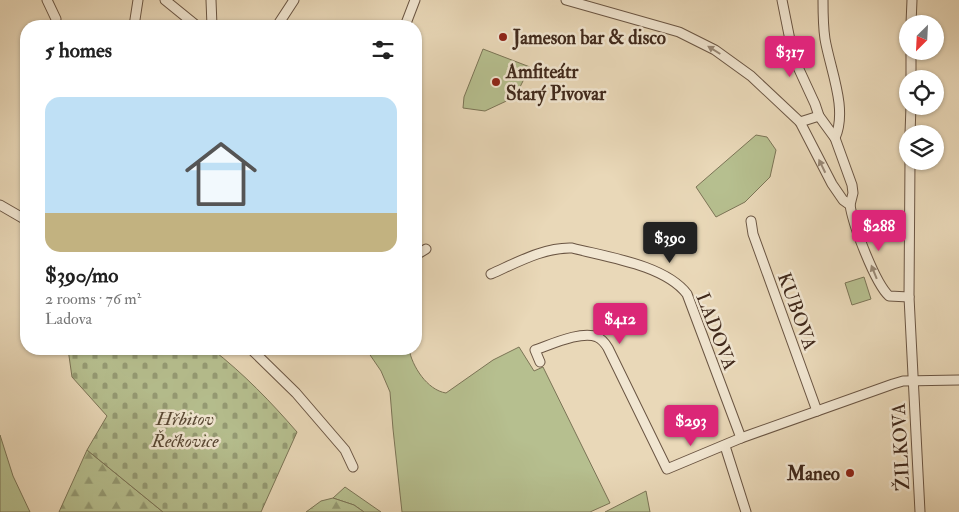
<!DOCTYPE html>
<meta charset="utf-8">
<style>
:root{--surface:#fff;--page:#f6f6f6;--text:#222;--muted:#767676;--accent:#db2777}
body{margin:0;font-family:"IM FELL Double Pica",serif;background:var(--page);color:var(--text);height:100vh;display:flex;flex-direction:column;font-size:19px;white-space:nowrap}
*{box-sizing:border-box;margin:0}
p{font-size:16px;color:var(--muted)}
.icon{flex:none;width:28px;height:28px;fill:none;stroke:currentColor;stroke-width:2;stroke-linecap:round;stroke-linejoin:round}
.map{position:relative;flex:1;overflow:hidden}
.sheet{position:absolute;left:20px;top:20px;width:402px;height:335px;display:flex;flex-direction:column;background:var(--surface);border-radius:20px;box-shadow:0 1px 4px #0004}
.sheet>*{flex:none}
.needle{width:32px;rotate:204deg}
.fabs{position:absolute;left:899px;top:15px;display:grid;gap:10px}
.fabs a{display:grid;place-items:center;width:45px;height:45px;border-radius:50%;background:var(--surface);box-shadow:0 1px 4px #0004;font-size:25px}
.price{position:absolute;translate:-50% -42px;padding:0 11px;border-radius:5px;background:var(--accent);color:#fff;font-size:16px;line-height:32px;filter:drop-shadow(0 1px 2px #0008)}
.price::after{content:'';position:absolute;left:50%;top:30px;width:15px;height:11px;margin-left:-8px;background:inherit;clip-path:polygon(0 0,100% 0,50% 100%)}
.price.active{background:#222;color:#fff}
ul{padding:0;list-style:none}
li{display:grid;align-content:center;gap:10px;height:265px;padding:0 25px}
li span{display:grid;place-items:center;height:155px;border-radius:15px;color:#555}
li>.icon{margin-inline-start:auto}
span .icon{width:90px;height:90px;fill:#fffc;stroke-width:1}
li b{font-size:21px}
h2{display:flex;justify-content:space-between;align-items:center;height:60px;padding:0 25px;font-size:21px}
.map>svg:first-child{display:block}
.green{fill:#b6bf8f;stroke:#7b7456}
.forest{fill:url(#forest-firs);stroke:#7b7456}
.cemetery{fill:url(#cemetery-stones);stroke:#7b7456}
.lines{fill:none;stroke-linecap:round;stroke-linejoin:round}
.minor-casing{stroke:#6a5543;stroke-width:11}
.minor{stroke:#f1e6d1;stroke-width:9}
.oneway{fill:#988876}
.poi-dot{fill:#8f2418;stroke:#f1e6d1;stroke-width:2}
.labels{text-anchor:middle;stroke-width:5;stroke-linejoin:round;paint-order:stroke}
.poi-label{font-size:19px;font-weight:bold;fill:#40291c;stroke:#f1e6d1;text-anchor:start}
.street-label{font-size:19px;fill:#40291c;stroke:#f1e6d1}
.park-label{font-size:19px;font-style:italic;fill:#584733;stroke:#f1e6d1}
</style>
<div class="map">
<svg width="959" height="512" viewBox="0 0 959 512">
<defs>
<pattern id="forest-firs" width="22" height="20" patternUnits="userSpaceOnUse" patternTransform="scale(1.25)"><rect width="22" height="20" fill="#b6bf8f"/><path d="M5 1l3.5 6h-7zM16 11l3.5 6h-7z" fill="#959b74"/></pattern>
<pattern id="cemetery-stones" width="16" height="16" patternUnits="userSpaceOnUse" patternTransform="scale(1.25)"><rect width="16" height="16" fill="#b6bf8f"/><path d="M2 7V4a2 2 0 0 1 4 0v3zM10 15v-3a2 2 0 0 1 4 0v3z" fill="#959b74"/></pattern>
</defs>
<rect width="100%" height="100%" fill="#e9d8b8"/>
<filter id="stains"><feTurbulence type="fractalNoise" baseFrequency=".004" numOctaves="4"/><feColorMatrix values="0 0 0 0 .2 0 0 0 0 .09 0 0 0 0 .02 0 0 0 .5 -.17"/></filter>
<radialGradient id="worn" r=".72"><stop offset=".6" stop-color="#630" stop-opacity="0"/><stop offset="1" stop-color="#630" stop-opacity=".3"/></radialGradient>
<!-- green -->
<g class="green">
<path d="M483 49 530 67 515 97 485 111 463 108 464 97Z"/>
<path d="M756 135 767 137 776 150 770 177 745 202 716 217 696 187Z"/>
<path d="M864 277 871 299 852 305 845 283Z"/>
<path d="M519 347 534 371 543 367 610 503 590 512H402L393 429 390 392 381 371 366 349H409C412 366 427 390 446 393L493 360Z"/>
<path d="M0 435 13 476 30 512H0Z"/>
<path d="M345 487 381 512H364L354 505 333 498Z"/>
<path d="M646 491 650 512H605Z"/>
</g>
<!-- forest -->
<g class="forest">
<path d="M87 450 163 512H59Z"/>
<path d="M333 498 354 505 364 512H306L321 501Z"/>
</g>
<!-- cemetery -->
<path class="cemetery" d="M68 349H212C244 374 271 402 297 432L261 512H163L87 450 107 416 72 377Z"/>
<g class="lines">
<defs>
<g id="minor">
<path d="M47 0 56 19"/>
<path d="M165 0 197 26"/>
<path d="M211 0 212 26"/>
<path d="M566 0 679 32 715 50 751 76 800 122 832 184 843 200 850 205C853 225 875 283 889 296L909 297"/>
<path d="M782 0 793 55 797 65 815 104 819 116 835 138 852 185 853 193 850 205"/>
<path d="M823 0C823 13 823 26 825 39 830 69 848 109 835 138"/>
<path d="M911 24 912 0"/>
<path d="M134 26 138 0"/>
<path d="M277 26 294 0"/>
<path d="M405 26 415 0"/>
<path d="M911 79V51"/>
<path d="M800 122 819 116"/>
<path d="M910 134 911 106"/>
<path d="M910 161 909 297 920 512"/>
<path d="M0 205 26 220"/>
<path d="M751 221 753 234 817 411"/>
<path d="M416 255 426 249"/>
<path d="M491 274C516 263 544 247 572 248 607 257 665 265 687 294L741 438"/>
<path d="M251 349 296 393 345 450 353 467"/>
<path d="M540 362 535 350C550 345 582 330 597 337 602 339 605 343 608 348L667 469 741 438 893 384 903 381 959 380"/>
<path d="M725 446 746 512"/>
</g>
</defs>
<!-- minor casing -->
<use href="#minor" class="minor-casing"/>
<!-- minor -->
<use href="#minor" class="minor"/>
</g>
<!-- one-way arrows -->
<defs><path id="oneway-solid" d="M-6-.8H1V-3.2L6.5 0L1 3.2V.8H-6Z" transform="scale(1.25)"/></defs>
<g class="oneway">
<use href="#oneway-solid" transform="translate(714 50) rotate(-148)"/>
<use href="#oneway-solid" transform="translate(822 166) rotate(-116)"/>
<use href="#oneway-solid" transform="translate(874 272) rotate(-112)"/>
</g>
<!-- markers -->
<g class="poi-dot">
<circle cx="503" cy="37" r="5"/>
<circle cx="496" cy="82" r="5"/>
<circle cx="850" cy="473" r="5"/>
</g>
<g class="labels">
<!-- poi labels -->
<g class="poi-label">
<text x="513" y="44">Jameson bar &amp; disco</text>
<text x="506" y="78">Amfiteátr<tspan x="506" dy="22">Starý Pivovar</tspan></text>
<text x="840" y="480" text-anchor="end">Maneo</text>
</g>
<!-- street labels -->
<g class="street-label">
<text transform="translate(798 311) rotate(70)" y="7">KUBOVA</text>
<text transform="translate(717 331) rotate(69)" y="7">LADOVA</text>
<text transform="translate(900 447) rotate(-93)" y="7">ŽILKOVA</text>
</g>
<!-- park labels -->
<g class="park-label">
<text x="185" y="425">Hřbitov<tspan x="185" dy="22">Řečkovice</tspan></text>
</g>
</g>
<rect width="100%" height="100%" filter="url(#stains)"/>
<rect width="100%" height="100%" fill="url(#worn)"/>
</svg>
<div class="fabs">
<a><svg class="needle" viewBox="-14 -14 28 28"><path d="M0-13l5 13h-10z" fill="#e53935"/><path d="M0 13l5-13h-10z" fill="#767676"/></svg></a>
<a><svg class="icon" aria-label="locate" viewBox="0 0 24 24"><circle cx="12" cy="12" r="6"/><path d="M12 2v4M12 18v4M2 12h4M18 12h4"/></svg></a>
<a><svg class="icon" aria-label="layers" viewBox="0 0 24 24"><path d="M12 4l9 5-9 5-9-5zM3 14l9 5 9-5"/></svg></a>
</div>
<b class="price" style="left:790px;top:78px">$317</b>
<b class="price" style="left:879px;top:252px">$288</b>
<b class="price active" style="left:670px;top:264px">$390</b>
<b class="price" style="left:620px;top:345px">$412</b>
<b class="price" style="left:691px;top:447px">$293</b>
<section class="sheet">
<h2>5 homes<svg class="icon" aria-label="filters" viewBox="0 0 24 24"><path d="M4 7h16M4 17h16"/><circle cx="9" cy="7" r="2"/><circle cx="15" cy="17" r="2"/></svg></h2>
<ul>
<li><span style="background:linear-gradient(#bfe0f5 75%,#c2b280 0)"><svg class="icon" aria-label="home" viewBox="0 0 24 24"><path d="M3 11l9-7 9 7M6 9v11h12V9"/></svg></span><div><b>$390/mo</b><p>2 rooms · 76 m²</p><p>Ladova</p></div></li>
</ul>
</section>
</div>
